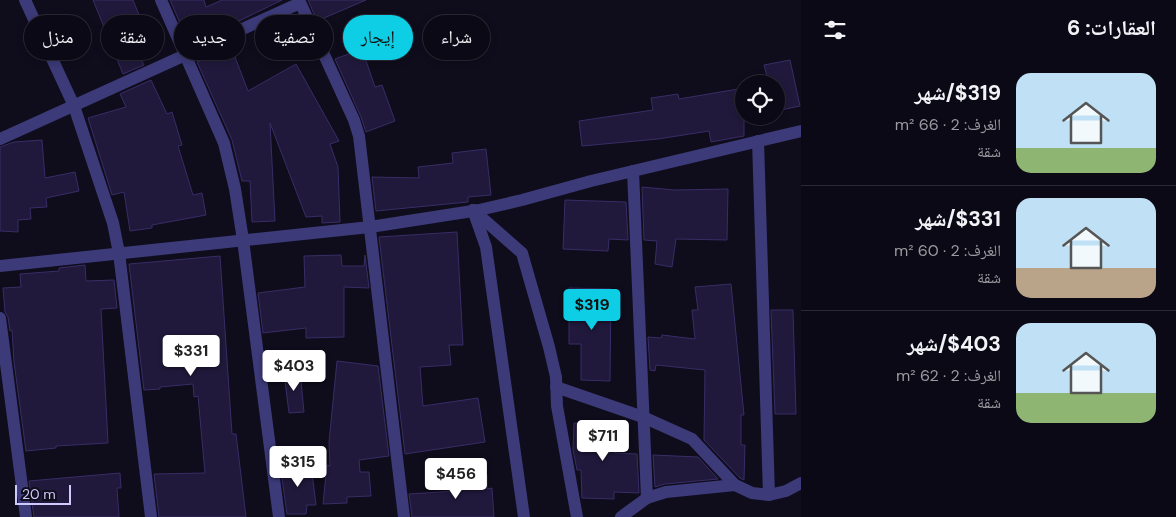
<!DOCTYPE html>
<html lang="ar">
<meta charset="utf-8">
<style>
:root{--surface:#0b0915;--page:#191722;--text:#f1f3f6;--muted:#9a9aa0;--line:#2b2a34;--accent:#0dcee5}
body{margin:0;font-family:"DM Sans","Noto Naskh Arabic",sans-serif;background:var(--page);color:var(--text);direction:rtl;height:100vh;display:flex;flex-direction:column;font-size:19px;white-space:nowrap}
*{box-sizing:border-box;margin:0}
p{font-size:16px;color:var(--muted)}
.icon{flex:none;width:28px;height:28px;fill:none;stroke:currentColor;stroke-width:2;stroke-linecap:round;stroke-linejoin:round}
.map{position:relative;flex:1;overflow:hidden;direction:ltr}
.drawer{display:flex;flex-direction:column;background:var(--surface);width:375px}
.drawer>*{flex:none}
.hud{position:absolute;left:15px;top:15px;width:475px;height:45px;direction:rtl;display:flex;gap:10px}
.fabs{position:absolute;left:735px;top:75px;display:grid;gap:10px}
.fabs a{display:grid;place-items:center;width:50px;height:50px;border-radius:50%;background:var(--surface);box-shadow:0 2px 8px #0003,0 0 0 1px var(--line);font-size:25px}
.scale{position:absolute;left:15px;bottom:12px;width:56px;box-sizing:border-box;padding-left:5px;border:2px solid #d0cafc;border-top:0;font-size:14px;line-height:18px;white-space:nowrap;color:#d0cafc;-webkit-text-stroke:4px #0f0c1c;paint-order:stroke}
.price{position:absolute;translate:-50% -42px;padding:0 11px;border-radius:5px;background:#fff;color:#222;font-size:16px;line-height:32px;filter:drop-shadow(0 1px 2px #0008)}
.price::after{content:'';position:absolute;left:50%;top:30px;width:15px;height:11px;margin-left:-8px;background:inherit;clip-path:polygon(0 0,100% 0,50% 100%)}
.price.selected{background:var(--accent);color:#111}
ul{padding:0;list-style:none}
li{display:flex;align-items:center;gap:15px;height:125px;padding:0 20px}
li+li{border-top:1px solid var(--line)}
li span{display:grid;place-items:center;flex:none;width:140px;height:100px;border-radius:15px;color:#555}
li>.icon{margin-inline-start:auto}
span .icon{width:60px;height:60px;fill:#fffc;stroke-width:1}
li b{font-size:21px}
h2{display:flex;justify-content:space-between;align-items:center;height:60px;padding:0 20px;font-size:21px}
.chip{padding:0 18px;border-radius:22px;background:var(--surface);box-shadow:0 2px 8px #0003,0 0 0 1px var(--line);font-size:18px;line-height:45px}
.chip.selected{background:var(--accent);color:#111}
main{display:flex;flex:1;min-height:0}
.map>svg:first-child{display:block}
.building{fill:#20193b;stroke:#382d66}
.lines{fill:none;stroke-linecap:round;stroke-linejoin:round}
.minor{stroke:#3c3a78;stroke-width:12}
</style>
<main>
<section class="drawer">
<h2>العقارات: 6<svg class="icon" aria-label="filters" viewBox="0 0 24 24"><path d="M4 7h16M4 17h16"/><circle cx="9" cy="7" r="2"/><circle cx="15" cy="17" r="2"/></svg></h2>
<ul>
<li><span style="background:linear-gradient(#bfe0f5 75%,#8fb573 0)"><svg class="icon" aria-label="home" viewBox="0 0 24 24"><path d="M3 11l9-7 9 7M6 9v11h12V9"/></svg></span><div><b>$319/شهر</b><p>الغرف: 2 · 66 m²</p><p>شقة</p></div></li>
<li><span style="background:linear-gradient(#bfe0f5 70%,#b9a48a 0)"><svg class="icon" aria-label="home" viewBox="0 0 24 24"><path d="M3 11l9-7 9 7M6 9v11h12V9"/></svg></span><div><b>$331/شهر</b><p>الغرف: 2 · 60 m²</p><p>شقة</p></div></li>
<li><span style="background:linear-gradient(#bfe0f5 70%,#8fb573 0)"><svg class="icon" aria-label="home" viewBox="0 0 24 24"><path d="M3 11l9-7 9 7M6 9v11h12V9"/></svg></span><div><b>$403/شهر</b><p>الغرف: 2 · 62 m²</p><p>شقة</p></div></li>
</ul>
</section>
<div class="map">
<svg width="801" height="517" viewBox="0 0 801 517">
<rect width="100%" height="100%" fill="#0f0c1c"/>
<!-- building -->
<g class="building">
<path d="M93 0H133L154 52 140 57 144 65 123 74Z"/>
<path d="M170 0H204L206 7 222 0H282L202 39 198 28 184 32Z"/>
<path d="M308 0H366L317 21Z"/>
<path d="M230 44 248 91 296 64 339 141 330 144 338 167 340 222 322 223V216L306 217 270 123 275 221 252 222 250 181H242L232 140 197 62 209 58 207 54Z"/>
<path d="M362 49 375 87 382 85 395 121 366 132 361 117 335 59Z"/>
<path d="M790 60 800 106 776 111V84H769L764 65Z"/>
<path d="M151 80 167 114 172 112 182 145 178 146 193 195 202 193 206 215 152 225V228L130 231 124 192 112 195 88 118 126 107 120 94Z"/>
<path d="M744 88V136L711 142 709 131 658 139 582 146 579 121 653 110 651 98 678 94 679 99Z"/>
<path d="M42 140 45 178 75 172 79 191 46 198 47 207 30 208 31 219 18 220V232L0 231V147L14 142Z"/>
<path d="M486 149 491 195 468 197V202L376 211 372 177 419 178 418 167 453 163 452 153Z"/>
<path d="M642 187 675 190 728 189 727 240 676 239 672 267 655 264 657 241 644 240Z"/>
<path d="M565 200 626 202 628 240 609 239 608 251 563 249Z"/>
<path d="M457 232 463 345H449L451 365 420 367 423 406 478 398 485 442 405 454 379 237Z"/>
<path d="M341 255 342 266H364L365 255 369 288 344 287V337L306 338V328L263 333 258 293 305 287 304 256Z"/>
<path d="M220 256 232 434H236L246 517H159L154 474 205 473 198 396 194 397 193 384 160 387V389L144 390 129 264Z"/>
<path d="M85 265 86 281 114 280 117 308 101 309 108 443 56 446V448L26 451 14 362 12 330 10 331 8 317 5 312 3 288 21 287 20 274 59 271V268Z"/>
<path d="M731 284 744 415H741V445H745L744 480 740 478 704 440 705 370 656 365 655 371 650 370 648 337 661 338 662 335 695 339 692 310H698L695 287Z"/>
<path d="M569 288 611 289 610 381 581 380V344H569Z"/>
<path d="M771 310H793L796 414H775Z"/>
<path d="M337 361 378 366 389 456 359 460 360 472H369L371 496 347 497V503L323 504 327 465 330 466 329 442Z"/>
<path d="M300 371 304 412 289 413 284 373Z"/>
<path d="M574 423 616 424 615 453 637 454 639 493 614 492V499L582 498 581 470H577L573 450Z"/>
<path d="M653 455 698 457 718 479 665 484 655 487Z"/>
<path d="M280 464 311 465 316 505H307L306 514H287Z"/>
<path d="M120 473 121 488H117L119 517H34L29 481Z"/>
<path d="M456 474 487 475V489L492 488 494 517H412L409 494 456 491Z"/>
</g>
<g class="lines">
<!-- minor -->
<g class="minor">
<path d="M25 0 74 106 113 223 119 253 151 517"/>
<path d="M161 0 224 143 235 189 243 240 279 517"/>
<path d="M299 0 354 120 359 136 404 517"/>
<path d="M0 139 300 3"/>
<path d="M758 141 769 495"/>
<path d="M633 171 647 498"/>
<path d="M473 210 522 253 549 347 556 377 557 406 577 517"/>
<path d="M473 210 486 247 524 517"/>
<path d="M0 266 370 227 479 210 522 200 591 181 801 131"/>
<path d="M0 318 26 517"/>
<path d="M556 387 643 417 692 439 735 485 752 493 769 495 786 491 801 483"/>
<path d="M621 517 647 498 666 492 735 485"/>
</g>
</g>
</svg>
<div class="fabs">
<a><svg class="icon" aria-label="locate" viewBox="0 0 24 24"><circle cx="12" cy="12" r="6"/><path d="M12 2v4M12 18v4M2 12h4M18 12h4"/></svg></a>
</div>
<div class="scale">20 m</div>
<b class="price selected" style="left:592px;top:331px">$319</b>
<b class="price" style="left:191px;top:377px">$331</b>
<b class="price" style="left:294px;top:392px">$403</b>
<b class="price" style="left:603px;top:462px">$711</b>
<b class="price" style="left:298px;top:488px">$315</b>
<b class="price" style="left:456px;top:500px">$456</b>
<div class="hud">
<a class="chip">شراء</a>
<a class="chip selected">إيجار</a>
<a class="chip">تصفية</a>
<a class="chip">جديد</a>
<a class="chip">شقة</a>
<a class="chip">منزل</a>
</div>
</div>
</main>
